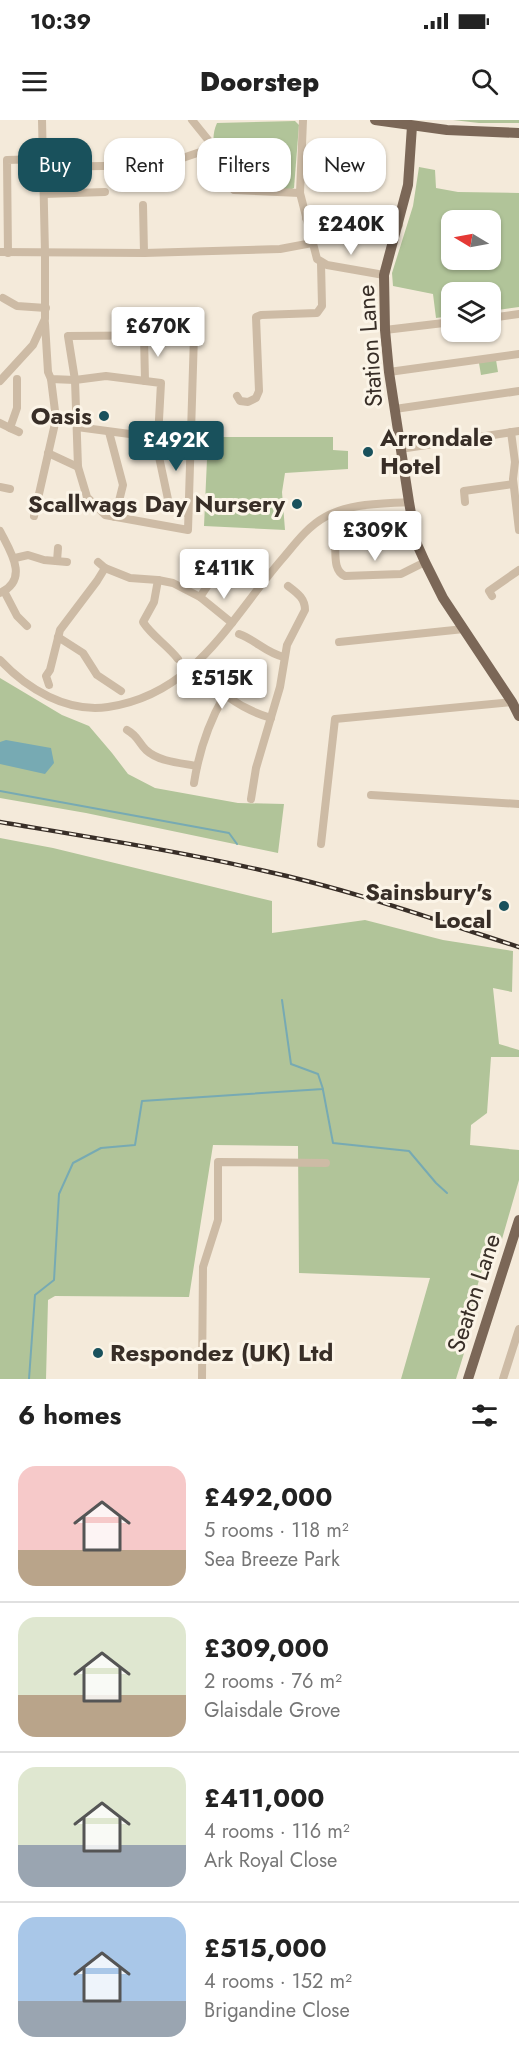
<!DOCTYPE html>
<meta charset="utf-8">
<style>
:root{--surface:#fff;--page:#f2f2f2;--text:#222;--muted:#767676;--line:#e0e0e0;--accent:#19515c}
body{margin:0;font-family:Jost,sans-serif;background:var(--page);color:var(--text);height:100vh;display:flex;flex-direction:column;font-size:22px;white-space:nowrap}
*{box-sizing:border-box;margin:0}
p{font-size:20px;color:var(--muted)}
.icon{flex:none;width:33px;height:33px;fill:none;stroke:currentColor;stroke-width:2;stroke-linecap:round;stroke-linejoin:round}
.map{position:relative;height:1259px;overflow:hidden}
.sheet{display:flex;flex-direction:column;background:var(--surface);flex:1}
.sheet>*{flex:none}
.banner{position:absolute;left:18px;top:18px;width:483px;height:54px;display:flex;gap:12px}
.needle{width:39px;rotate:280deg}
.buttons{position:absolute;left:441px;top:90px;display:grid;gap:12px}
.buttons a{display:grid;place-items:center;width:60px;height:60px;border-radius:12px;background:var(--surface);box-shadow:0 2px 4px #0004;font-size:30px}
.price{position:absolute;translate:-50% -51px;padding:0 14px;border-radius:6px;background:#fff;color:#222;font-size:20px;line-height:39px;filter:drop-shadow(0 2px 3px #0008)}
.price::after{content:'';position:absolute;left:50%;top:36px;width:18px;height:14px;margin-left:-9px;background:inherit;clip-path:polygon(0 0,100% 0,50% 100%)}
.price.selected{background:var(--accent);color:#fff}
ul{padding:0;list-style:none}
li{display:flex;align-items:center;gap:18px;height:150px;padding:0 18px}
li+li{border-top:2px solid var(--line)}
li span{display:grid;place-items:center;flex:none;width:168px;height:120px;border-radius:18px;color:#555}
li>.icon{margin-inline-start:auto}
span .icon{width:72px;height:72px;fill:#fffc;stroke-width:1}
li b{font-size:26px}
h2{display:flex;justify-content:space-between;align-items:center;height:72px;padding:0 18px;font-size:26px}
.tag{padding:0 21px;border-radius:18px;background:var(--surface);box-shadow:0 2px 4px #0004;font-size:21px;line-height:54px}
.tag.selected{background:var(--accent);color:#fff}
.status{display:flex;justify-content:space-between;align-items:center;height:42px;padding:0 30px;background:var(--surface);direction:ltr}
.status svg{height:16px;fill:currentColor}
header{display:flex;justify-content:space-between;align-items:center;height:78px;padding:0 18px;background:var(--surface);font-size:27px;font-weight:800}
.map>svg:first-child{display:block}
.green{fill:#b1c499;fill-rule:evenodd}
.water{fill:#77aab3}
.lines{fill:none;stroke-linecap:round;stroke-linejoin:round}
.stream{stroke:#77aab3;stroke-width:2}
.minor{stroke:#cdbba5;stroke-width:8}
.major{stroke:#7b6757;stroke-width:10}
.rail-casing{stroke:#382e27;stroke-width:4.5}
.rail{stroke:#fbf4e7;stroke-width:2;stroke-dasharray:7;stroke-linecap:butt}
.poi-dot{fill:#19515c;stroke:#fbf4e7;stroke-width:2}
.labels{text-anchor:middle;stroke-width:6;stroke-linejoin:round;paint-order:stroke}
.street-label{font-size:24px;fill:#382e27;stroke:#fbf4e7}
.poi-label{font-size:24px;font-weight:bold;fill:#382e27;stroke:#fbf4e7;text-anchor:end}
</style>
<div class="status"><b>10:39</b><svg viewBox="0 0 49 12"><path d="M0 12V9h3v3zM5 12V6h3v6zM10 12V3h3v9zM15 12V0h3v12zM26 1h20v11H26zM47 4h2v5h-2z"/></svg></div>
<header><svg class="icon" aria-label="menu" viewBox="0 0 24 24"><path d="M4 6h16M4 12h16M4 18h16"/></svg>Doorstep<svg class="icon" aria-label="search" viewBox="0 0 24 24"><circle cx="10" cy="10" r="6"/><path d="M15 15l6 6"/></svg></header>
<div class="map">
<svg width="519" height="1259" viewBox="0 0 519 1259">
<rect width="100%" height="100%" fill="#f4eada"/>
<!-- green -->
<g class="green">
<path d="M453 0H519V3H479Z"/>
<path d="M295 1 299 5 294 68 290 70 234 65C220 50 207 24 217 3Z"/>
<path d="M419 47 435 50 436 68 458 72 519 73V187L491 191 490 172H452L451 196 436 198 433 174 393 166 392 153 413 86ZM452 100H490V140H452Z"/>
<path d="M496 240 498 252 481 255 479 243Z"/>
<path d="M208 317H333V330L348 331V349L285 353 282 372 285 410 204 406Z"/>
<path d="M0 558 62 595 89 606 112 633 128 654 155 668 238 683 284 684 278 733 86 693 0 678Z"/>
<path d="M0 718 53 728 272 781V813L365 800 443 820 513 831 512 872 493 868 499 924 519 930V937H491L487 993 471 1005 470 1025 519 1030V1060L500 1126 488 1128 474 1178 478 1188 456 1259H401L430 1158 299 1153 298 1026 213 1025 189 1177 55 1176 48 1180 46 1259H0Z"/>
</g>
<!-- water -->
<path class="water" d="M6 620 51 628 54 643 45 654 0 644V622Z"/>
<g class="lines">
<!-- stream -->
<g class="stream">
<path d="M0 671 229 713 237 724"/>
<path d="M323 970 333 1023 409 1031 436 1063 447 1073"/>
<path d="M29 1259 35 1175 54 1160 59 1074 73 1043 101 1028 135 1025 142 981 323 969 318 954 291 944 282 880"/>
</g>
<!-- minor -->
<g class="minor">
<path d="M192 0 209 21 216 50 234 70 300 73"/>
<path d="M303 0 300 73 317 139 327 145 384 155"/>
<path d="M42 47 162 45 212 28"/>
<path d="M44 74 105 72"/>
<path d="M143 85 144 133"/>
<path d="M306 98 399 105"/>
<path d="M0 132 144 133 280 129 312 123"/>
<path d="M8 133 7 40 42 39"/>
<path d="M3 178 17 186 46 188"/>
<path d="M490 198 519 194"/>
<path d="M45 203 48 252 51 259 75 260 106 256 161 263 158 318"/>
<path d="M385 210 452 202"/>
<path d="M144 215 145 261"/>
<path d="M194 215 188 410 105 395 87 377 78 347 75 260 68 216Z"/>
<path d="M389 252 519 234"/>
<path d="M0 261 33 225 45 199V133L42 0"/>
<path d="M237 276 240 281 248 282 256 278 259 271 256 197 261 195 317 193 322 186 321 143"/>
<path d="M395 289 519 271"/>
<path d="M0 303 10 308 17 288V259"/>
<path d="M77 307 190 322"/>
<path d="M10 308 19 312"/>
<path d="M109 312 123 365 115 397"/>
<path d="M511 312 515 342 513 359 519 410"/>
<path d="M155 318 169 384 188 394"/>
<path d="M400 329 519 311"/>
<path d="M48 333 78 347"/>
<path d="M0 367 10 369"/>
<path d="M465 382 464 371 513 364"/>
<path d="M34 396 56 299 51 259"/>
<path d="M0 411C10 431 30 459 0 473"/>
<path d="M335 423C336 434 333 451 345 456L401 454 425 442"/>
<path d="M15 438 28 435 44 440 67 442"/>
<path d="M57 441 58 428"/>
<path d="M98 442 105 448"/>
<path d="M158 460 154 482 143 502C152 516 167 525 178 539"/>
<path d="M4 471 17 496 27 506"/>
<path d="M492 476 489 471 519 450"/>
<path d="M200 477 232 503"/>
<path d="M239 514C256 520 266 533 284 537"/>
<path d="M58 517 83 533 97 555 121 571"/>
<path d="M339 522 464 509"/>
<path d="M0 540C27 569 67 593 108 587 196 574 230 499 283 438 295 424 307 407 325 397 350 383 381 384 409 382"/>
<path d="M194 546C219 571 237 588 271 598"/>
<path d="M49 565 46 556 50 550 60 510 97 461 105 448 130 458 158 460 173 463 200 477 224 441 258 446"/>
<path d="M127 610C138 616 138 622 146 630 159 642 181 643 197 646"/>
<path d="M194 663C199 631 208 604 224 576"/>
<path d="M371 675 519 684"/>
<path d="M251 679 256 648 280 567 287 525 305 490C305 478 297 473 288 466"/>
<path d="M321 724 335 599 512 582"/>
<path d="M202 1259 203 1147 218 1100V1042L326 1043"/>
<path d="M503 1259 519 1209"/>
</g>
<!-- major -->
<g class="major">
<path d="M375 0 447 10 519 13"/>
<path d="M412 6 408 65 384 155 385 210 389 252 409 382 416 422 425 442 443 478 512 582 519 596"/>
<path d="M468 1259 519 1100"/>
</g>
<defs>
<path id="rail" d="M0 702C89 717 178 731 265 751 352 770 435 800 519 827"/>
</defs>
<!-- rail casing -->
<use href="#rail" class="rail-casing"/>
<!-- rail -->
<use href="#rail" class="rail"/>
</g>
<!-- markers -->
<g class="poi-dot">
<circle cx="104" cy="296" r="6"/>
<circle cx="368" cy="332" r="6"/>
<circle cx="297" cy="384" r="6"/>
<circle cx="504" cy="786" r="6"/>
<circle cx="98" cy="1233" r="6"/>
</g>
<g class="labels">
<!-- street labels -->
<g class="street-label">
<text transform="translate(370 226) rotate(-94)" y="8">Station Lane</text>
<text transform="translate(474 1173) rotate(-72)" y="8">Seaton Lane</text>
</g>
<!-- poi labels -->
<g class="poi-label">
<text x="92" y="304">Oasis</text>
<text x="380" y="326" text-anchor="start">Arrondale<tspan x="380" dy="28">Hotel</tspan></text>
<text x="285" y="392">Scallwags Day Nursery</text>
<text x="492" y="780">Sainsbury's<tspan x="492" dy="28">Local</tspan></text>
<text x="110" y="1241" text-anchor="start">Respondez (UK) Ltd</text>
</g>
</g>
</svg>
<div class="buttons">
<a><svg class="needle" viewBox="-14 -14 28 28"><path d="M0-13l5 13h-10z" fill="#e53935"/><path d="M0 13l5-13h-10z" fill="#767676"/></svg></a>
<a><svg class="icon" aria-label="layers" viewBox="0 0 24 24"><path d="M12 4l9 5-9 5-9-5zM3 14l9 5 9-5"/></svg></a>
</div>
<b class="price" style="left:351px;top:136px">£240K</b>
<b class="price" style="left:158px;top:238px">£670K</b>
<b class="price selected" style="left:176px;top:352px">£492K</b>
<b class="price" style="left:375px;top:442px">£309K</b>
<b class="price" style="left:224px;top:480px">£411K</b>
<b class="price" style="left:222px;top:590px">£515K</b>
<div class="banner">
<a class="tag selected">Buy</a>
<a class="tag">Rent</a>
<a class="tag">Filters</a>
<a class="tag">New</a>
</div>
</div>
<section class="sheet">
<h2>6 homes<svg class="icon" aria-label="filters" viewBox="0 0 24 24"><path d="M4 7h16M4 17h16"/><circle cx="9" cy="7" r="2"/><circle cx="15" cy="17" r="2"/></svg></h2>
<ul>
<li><span style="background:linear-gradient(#f6c9c9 70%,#b9a48a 0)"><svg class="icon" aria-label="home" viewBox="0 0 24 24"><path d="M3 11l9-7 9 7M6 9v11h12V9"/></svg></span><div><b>£492,000</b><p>5 rooms · 118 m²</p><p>Sea Breeze Park</p></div></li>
<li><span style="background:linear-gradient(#dfe7d0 65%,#b9a48a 0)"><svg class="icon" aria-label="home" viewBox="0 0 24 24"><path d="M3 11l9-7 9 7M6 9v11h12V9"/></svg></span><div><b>£309,000</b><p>2 rooms · 76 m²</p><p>Glaisdale Grove</p></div></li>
<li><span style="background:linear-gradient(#dfe7d0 65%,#9aa5b1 0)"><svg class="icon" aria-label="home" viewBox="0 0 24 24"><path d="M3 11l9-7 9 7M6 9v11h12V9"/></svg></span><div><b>£411,000</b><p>4 rooms · 116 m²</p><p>Ark Royal Close</p></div></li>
<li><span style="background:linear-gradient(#a9c7e8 70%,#9aa5b1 0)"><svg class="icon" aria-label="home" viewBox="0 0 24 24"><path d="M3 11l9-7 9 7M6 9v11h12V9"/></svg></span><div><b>£515,000</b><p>4 rooms · 152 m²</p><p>Brigandine Close</p></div></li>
</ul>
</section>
